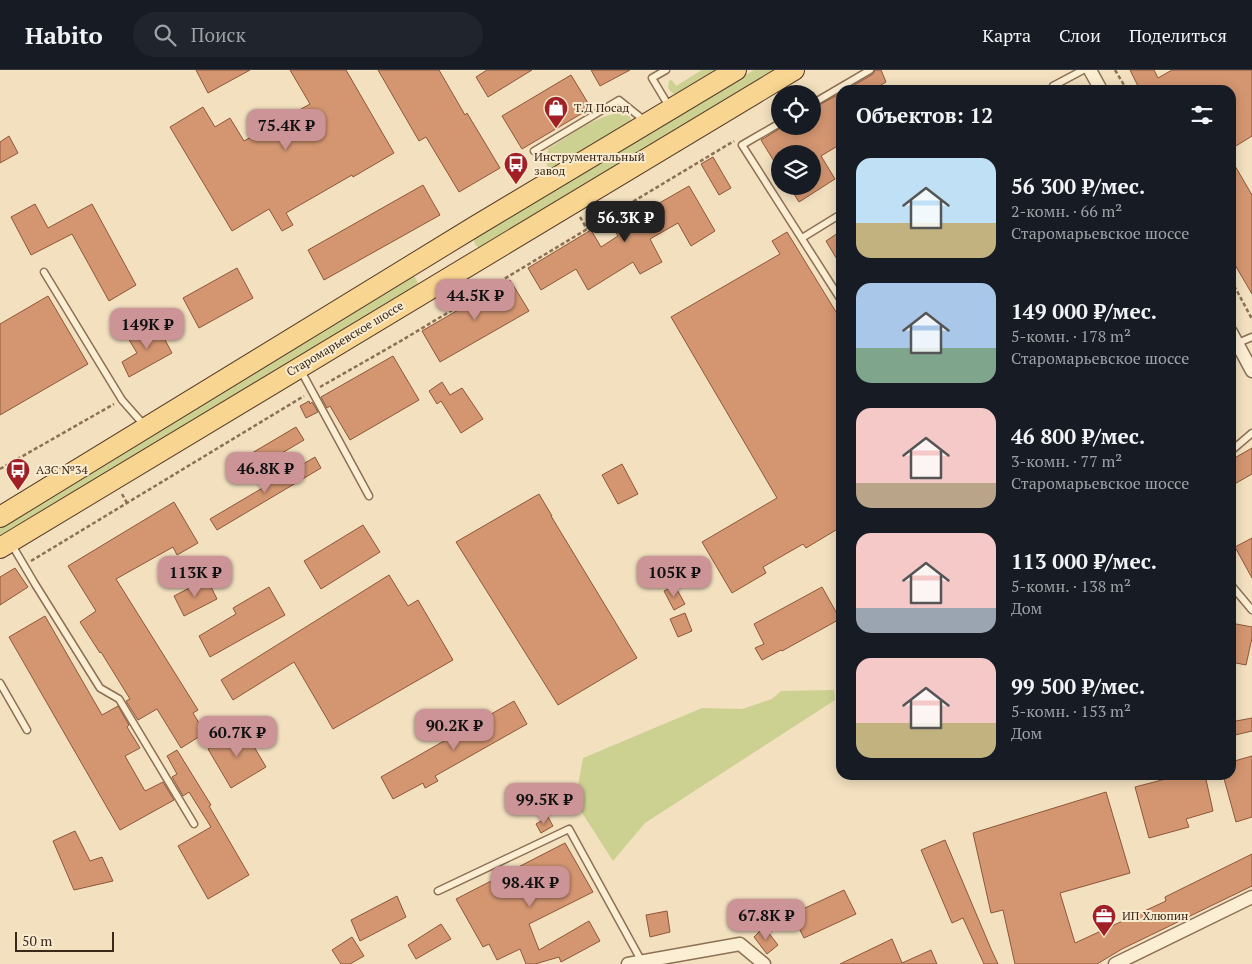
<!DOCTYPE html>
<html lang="ru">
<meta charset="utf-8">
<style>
:root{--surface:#171b24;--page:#20242c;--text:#f1f3f6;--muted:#9ea1a6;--line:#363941;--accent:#cd9498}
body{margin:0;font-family:"PT Serif",serif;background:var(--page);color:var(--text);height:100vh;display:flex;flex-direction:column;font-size:19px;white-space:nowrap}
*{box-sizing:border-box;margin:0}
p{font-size:16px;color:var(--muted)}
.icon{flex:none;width:28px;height:28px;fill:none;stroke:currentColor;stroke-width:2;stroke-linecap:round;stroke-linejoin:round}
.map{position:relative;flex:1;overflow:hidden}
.drawer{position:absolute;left:836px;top:15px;width:400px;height:695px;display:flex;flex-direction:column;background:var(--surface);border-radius:15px;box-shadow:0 2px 12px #0003}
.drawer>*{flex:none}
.fabs{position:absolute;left:771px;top:15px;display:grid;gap:10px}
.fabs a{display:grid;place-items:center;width:50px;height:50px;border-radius:50%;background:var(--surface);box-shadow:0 2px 12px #0003;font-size:25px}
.scale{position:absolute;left:15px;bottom:12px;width:99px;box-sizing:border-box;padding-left:5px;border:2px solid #3a291b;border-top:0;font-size:14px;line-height:18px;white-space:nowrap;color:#3a291b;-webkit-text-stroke:4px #f9ebcf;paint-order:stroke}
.price{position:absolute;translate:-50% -42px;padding:0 11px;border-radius:10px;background:var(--accent);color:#111;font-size:16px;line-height:32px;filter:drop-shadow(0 1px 2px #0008)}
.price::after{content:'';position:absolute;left:50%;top:30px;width:15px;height:11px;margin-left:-8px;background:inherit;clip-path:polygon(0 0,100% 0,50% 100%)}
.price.active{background:#222;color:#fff}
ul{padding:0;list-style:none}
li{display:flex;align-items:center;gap:15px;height:125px;padding:0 20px}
li span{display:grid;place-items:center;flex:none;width:140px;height:100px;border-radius:15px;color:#555}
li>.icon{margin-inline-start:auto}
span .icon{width:60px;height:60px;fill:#fffc;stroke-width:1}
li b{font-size:21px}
h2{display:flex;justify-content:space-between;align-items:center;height:60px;padding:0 20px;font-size:21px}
header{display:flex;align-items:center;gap:30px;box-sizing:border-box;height:70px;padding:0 25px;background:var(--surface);border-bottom:1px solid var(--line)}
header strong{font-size:24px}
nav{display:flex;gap:28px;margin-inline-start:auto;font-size:18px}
.search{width:350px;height:45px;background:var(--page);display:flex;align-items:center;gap:12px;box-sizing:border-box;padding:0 18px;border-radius:28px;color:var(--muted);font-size:19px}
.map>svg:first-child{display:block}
.green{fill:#ccd192}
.building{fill:#d49671;stroke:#8e5739}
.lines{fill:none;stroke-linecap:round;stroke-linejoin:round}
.lane-casing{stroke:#8c7055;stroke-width:9}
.street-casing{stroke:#8c7055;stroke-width:15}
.primary-casing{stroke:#593e2a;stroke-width:22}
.path{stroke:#8c7055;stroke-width:2.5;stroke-dasharray:4 2.5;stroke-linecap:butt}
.lane{stroke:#fceed3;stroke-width:6}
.street{stroke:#fceed3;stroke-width:12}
.primary{stroke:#f9d592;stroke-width:20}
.labels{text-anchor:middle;stroke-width:4;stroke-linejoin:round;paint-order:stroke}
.poi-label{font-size:12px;fill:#3a291b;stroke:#f9ebcf;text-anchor:start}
.street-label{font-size:12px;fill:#3a291b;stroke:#f9ebcf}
</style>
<header>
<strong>Habito</strong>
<div class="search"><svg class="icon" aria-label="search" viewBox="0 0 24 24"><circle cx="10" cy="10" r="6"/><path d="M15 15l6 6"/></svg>Поиск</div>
<nav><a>Карта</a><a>Слои</a><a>Поделиться</a></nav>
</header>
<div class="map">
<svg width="1252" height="894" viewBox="0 0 1252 894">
<rect width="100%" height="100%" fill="#f2e0bf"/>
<!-- green -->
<g class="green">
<path d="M702 0H719L679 24C674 25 671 22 668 18L669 11 672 10 676 16Z"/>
<path d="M754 0H777L480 178C475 176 474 173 474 168Z"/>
<path d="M618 43 629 46 633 52 551 101 547 96 548 79C569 66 594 47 618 43Z"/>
<path d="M411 205 415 207 418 213V216L0 469V454Z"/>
<path d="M834 620 835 630 645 753 613 791 575 732 583 688 702 638 742 639 772 629 781 621Z"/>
</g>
<!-- building -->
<g class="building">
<path d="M196 0H250L208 23Z"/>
<path d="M290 0H346L394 83 353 107 352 105 286 143 293 155 282 161 269 139 232 161 170 57 203 37 215 57 230 48 244 71 310 34Z"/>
<path d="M378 0H439L465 45 467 43 500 98 459 122 426 67 419 71Z"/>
<path d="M487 0H532L488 27 476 7Z"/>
<path d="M591 0H630L600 16Z"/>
<path d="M875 0H881L886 12 873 20H846L873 4Z"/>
<path d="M1130 0H1154L1158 8 1172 0H1252V66L1231 79V20H1140Z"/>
<path d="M571 5 591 38 522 79 502 46Z"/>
<path d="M841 23V74L821 86 835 109 799 132 789 116H812V84H780V101L761 70 784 56H812V39Z"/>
<path d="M9 66 18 83 0 93V72Z"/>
<path d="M713 87 731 118 719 125 701 94Z"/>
<path d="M1231 89 1252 125V224L1231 188Z"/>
<path d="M423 115 440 145 324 210 308 180Z"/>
<path d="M689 116 715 161 691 176 678 153 650 169 662 192 640 204 633 192 588 220 576 199 541 220 528 198 591 160 601 177 618 166 614 159Z"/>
<path d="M35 134 48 158 92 134 136 215 109 231 72 164 31 185 11 147Z"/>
<path d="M841 161V196L826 171Z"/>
<path d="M787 162 841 250V457L806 478 803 474 763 497 766 503 732 523 702 472 777 428 671 247 780 184 772 171Z"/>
<path d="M237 198 253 228 199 258 183 228Z"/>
<path d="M510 210 529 241 440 292 422 261Z"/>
<path d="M48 226 88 294 0 345V254Z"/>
<path d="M156 253 172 283 129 307 122 292 137 283 128 268Z"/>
<path d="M393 286 419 330 350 370 330 336 327 338 321 327Z"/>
<path d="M442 312 450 325 462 318 483 349 461 363 441 331 437 334 429 321Z"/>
<path d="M309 331 310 334 312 332 318 342 306 348 300 336Z"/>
<path d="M296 357 304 370 238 409 230 396Z"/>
<path d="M1252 378V404L1231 416V390Z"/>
<path d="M315 387 321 398 217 460 210 449Z"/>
<path d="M622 394 638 424 618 434 602 405Z"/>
<path d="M539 424 552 446H551L637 588 558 635 456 472Z"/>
<path d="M174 432 198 473 177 485 173 477 116 509 198 640 193 643 205 663 181 678 157 639 138 650 126 631 130 629 101 582 100 583 80 552 96 541 68 496Z"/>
<path d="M363 455 380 482 321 519 304 491Z"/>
<path d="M1252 468V508L1235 477Z"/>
<path d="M15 498 28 517 0 535V507Z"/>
<path d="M389 505 408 536 418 530 453 590 333 659 294 592 233 630 221 610Z"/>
<path d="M207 509 217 529 184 546 174 526Z"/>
<path d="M675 516 685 534 674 540 664 521Z"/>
<path d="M269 517 285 545 210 587 199 566 236 544 233 538Z"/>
<path d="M822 517 840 549 782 581 781 580 762 590 755 578 764 574 754 554Z"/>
<path d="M685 543 692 561 678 567 670 549Z"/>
<path d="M45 546 102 645 118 636 129 655 127 657 140 678 125 686 145 721 163 712 174 730 120 760 9 567Z"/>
<path d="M1231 553 1252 557V568L1246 595 1231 592Z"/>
<path d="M514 631 527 654 435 706 438 711 425 718 423 713 393 729 381 707Z"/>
<path d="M1252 648V661L1231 666V652Z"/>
<path d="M243 658 266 697 231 718 208 679Z"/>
<path d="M177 680 211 735 209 736 249 805 208 829 178 776 211 757 189 722 183 726 172 707 177 704 167 686Z"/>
<path d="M1252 686V747L1236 752 1223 705H1231V692Z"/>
<path d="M1181 705H1205L1213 741 1186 749 1189 757 1149 768 1135 717Z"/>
<path d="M1106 722 1130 803 1060 823 1075 873 1166 831 1165 827 1252 784V816L1122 879 1097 894H1015L1003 840 991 843 973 763Z"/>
<path d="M548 747 553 756 541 763 536 754Z"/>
<path d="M75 761 90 791 102 787 113 811 74 820 53 771Z"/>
<path d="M945 770 991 879 998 894H984L963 848 952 853 921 780Z"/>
<path d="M565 773 593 822 529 854 539 880 589 851 600 871 561 892 559 887 535 894H526L520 879 497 890 489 874 483 877 456 829Z"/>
<path d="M844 820 856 844 804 868 792 844Z"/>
<path d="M397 826 406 847 360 871 351 850Z"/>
<path d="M667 841 670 862 650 867 646 845Z"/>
<path d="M441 854 451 869 416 889 408 875Z"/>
<path d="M764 857 778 875 767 884 754 867Z"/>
<path d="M352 867 364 886 350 894H341L332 880Z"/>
<path d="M892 869 902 893 931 880 937 894H840Z"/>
</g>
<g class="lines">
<defs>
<g id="lane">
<path d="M666 0 652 8 670 38"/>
<path d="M1053 16 1083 0"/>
<path d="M812 34 870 0"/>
<path d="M780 53 742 75 841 230"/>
<path d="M534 81 619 30 645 51"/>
<path d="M802 168 841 144"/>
<path d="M44 202 122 330 144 355"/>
<path d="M1238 273 1252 267"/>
<path d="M300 299 369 426"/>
<path d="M1231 381 1252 363"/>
<path d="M12 475 35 514 100 618 119 629 194 754"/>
<path d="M1231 515 1252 540"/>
<path d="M0 613 27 660"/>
<path d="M438 821 569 759 642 892"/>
</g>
<g id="street">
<path d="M1090 0 1101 20"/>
<path d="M1231 262 1252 301"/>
<path d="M628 894 740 874 764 894"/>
<path d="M1115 894 1252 827"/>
</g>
<g id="primary">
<path d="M0 447 474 157 736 0"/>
<path d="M0 478 794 0"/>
</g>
</defs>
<!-- lane casing -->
<use href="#lane" class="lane-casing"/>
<!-- street casing -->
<use href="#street" class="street-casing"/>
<!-- primary casing -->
<use href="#primary" class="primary-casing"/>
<!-- path -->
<g class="path">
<path d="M1115 0 1127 20"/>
<path d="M580 147 587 159"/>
<path d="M1231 210 1252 249"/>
<path d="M320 317 399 272 734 71"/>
<path d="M0 399 114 334"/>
<path d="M122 424 127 433"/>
<path d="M31 491 304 326"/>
</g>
<!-- lane -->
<use href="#lane" class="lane"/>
<!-- street -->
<use href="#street" class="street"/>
<!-- primary -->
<use href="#primary" class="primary"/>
</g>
<!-- icons -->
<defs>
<symbol id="shop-pin" viewBox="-11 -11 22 30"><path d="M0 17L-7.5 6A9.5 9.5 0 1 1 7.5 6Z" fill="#a12026" stroke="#f9ebcf"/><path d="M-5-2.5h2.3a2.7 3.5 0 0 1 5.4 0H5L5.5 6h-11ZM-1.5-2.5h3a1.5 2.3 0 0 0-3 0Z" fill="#fff"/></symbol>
<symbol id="bus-pin" viewBox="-11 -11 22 30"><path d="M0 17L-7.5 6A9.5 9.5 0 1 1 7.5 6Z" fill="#a12026" stroke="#f9ebcf"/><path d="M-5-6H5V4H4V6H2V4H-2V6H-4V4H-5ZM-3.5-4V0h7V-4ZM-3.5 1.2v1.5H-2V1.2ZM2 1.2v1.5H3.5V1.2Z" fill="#fff"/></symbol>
<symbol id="office-pin" viewBox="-11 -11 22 30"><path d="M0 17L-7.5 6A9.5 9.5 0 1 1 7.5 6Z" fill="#a12026" stroke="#f9ebcf"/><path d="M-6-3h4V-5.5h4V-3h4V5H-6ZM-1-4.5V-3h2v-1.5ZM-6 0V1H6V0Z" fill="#fff"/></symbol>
</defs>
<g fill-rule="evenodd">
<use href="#shop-pin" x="542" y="24" width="28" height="38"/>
<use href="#bus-pin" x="502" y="80" width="28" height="38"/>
<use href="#bus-pin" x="4" y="386" width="28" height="38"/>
<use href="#office-pin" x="1090" y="832" width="28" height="38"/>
</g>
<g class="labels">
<!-- poi labels -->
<g class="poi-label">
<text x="574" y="42">Т.Д Посад</text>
<text x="534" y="91">Инструментальный<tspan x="534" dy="14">завод</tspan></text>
<text x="36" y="404">АЗС №34</text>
<text x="1122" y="850">ИП Хлюпин</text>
</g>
<!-- street labels -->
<g class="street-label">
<text transform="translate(345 269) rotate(-31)" y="4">Старомарьевское шоссе</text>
</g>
</g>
</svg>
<div class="fabs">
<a><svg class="icon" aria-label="locate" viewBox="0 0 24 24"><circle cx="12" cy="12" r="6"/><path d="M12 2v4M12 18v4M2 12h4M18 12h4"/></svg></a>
<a><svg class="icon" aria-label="layers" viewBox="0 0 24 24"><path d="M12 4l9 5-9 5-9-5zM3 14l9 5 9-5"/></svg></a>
</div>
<div class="scale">50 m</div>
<b class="price" style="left:286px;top:81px">75.4K ₽</b>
<b class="price active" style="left:625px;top:173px">56.3K ₽</b>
<b class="price" style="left:475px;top:251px">44.5K ₽</b>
<b class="price" style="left:147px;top:280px">149K ₽</b>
<b class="price" style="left:265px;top:424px">46.8K ₽</b>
<b class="price" style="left:195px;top:528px">113K ₽</b>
<b class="price" style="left:674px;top:528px">105K ₽</b>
<b class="price" style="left:454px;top:681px">90.2K ₽</b>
<b class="price" style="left:237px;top:688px">60.7K ₽</b>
<b class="price" style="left:544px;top:755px">99.5K ₽</b>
<b class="price" style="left:530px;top:838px">98.4K ₽</b>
<b class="price" style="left:766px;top:871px">67.8K ₽</b>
<section class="drawer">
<h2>Объектов: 12<svg class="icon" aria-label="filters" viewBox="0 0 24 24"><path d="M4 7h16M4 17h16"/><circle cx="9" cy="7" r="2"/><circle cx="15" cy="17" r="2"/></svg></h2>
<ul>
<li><span style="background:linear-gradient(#bfe0f5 65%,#c2b280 0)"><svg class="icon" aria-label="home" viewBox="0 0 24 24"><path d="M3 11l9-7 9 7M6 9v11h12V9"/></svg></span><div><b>56 300 ₽/мес.</b><p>2-комн. · 66 m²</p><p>Старомарьевское шоссе</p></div></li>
<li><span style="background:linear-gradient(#a9c7e8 65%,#7fa58c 0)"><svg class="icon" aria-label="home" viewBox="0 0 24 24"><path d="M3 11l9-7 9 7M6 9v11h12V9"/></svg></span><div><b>149 000 ₽/мес.</b><p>5-комн. · 178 m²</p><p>Старомарьевское шоссе</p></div></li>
<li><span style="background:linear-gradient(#f6c9c9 75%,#b9a48a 0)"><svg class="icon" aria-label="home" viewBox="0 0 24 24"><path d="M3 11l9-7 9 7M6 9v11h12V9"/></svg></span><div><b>46 800 ₽/мес.</b><p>3-комн. · 77 m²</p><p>Старомарьевское шоссе</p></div></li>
<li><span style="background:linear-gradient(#f6c9c9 75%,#9aa5b1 0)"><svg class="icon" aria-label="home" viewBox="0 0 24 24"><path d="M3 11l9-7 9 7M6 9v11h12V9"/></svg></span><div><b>113 000 ₽/мес.</b><p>5-комн. · 138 m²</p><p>Дом</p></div></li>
<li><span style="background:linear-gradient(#f6c9c9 65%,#c2b280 0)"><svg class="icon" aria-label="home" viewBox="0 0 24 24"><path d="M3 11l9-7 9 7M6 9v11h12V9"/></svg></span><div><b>99 500 ₽/мес.</b><p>5-комн. · 153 m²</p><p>Дом</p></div></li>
</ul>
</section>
</div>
